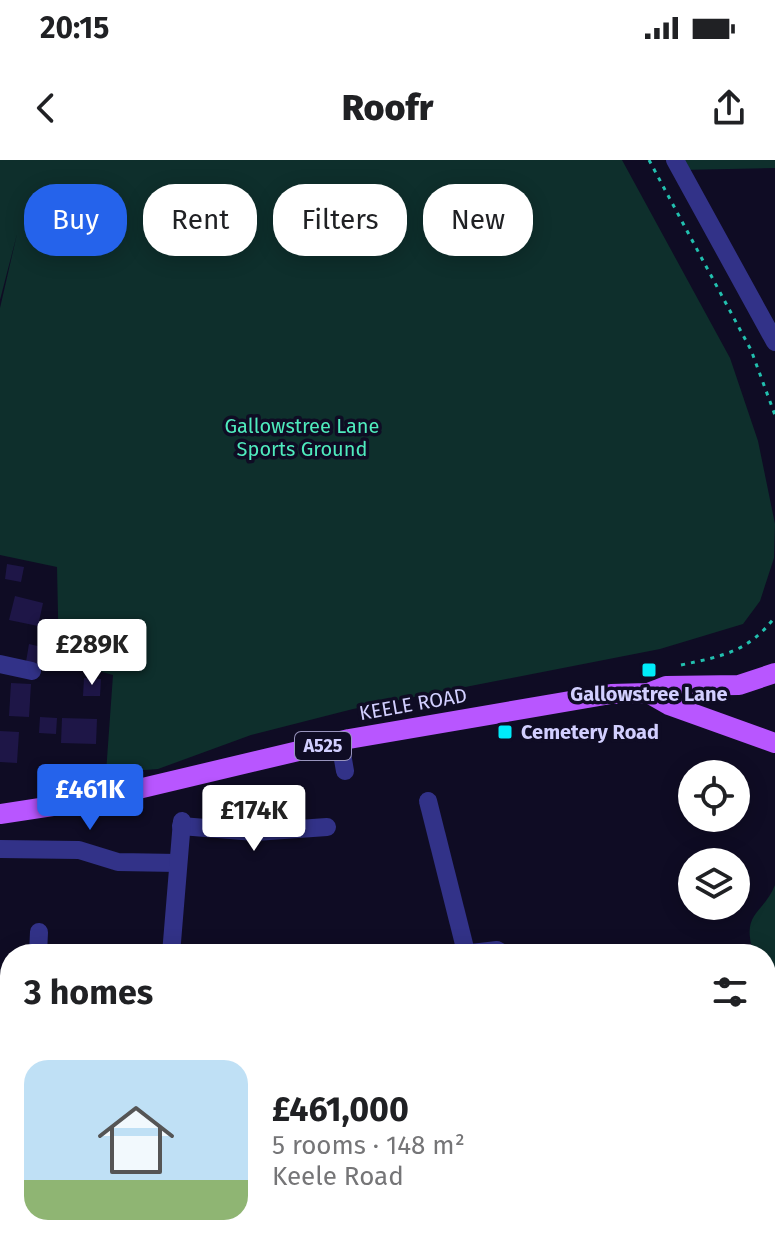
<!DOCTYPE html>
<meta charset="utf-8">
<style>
:root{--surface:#fff;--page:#f2f2f2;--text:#202124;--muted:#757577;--accent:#2563eb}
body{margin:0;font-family:"Fira Sans",sans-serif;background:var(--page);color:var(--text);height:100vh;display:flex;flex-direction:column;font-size:30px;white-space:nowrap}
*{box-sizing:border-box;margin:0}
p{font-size:26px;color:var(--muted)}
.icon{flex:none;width:44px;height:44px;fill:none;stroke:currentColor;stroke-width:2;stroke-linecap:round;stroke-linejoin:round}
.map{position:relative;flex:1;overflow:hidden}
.details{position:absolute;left:0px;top:784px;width:776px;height:314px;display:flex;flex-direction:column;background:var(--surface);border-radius:32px 32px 0 0;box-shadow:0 4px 20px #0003}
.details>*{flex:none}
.top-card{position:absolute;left:24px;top:24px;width:728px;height:72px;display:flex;gap:16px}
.fabs{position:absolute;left:678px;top:600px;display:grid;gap:16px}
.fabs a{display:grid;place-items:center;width:72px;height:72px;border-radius:50%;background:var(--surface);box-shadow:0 4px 20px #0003;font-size:40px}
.price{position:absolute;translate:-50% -68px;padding:0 18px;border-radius:8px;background:#fff;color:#222;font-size:26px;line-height:52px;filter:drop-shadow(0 2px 4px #0008)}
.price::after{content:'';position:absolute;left:50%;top:48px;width:24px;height:18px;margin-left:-12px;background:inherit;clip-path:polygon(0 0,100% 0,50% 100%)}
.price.active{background:var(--accent);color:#fff}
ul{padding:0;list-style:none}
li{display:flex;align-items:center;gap:24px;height:200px;padding:0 24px}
li span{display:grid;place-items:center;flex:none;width:224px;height:160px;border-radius:24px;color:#555}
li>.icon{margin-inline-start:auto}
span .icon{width:96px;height:96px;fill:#fffc;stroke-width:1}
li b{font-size:34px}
h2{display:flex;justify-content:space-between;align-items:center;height:96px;padding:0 24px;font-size:34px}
.pill{padding:0 28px;border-radius:32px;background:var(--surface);box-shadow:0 4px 20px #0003;font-size:28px;line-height:72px}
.pill.active{background:var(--accent);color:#fff}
.status{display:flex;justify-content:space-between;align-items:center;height:56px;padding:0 40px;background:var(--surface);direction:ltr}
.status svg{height:22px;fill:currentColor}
header{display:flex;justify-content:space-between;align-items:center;height:104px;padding:0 24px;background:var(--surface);font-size:36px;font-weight:800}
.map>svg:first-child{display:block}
.green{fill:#0e2f2c}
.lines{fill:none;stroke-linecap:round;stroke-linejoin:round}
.stream{stroke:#062248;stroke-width:5}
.building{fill:#1e1647}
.path{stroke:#22c0af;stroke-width:3;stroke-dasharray:4 6;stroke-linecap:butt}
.minor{stroke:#323288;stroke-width:18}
.major{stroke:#b856ff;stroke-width:20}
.poi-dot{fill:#00ecfa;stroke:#0f0c24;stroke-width:3}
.labels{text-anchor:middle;stroke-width:7;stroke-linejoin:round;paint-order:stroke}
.shield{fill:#0f0c24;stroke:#9894bd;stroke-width:2}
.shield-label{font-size:18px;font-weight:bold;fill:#d2cfff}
.park-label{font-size:20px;fill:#4febbd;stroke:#0f0c24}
.poi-label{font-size:20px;font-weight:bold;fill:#d2cfff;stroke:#0f0c24}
.street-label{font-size:20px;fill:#d2cfff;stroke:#0f0c24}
</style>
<div class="status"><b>20:15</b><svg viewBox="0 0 49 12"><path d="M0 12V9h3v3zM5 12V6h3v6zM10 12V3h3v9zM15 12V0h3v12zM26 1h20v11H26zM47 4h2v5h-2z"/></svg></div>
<header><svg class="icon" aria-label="back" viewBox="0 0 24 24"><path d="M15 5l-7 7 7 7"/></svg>Roofr<svg class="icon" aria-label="share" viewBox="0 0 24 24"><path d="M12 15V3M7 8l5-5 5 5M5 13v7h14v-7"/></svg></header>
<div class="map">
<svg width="775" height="1097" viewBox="0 0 775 1097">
<rect width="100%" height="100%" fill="#0f0c24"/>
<!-- green -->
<g class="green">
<path d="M0 0H622L730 198 758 281 775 364 774 398 760 441 743 464 660 489 353 549 251 575 158 609 106 613 113 515 59 500 57 407 0 395V148L17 74 0 140Z"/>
<path d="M676 0H775V8L681 10Z"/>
<path d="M775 725V850L766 855V794H754C740 752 763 755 775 725Z"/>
<path d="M0 935 10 950V1088H84L109 1097H0Z"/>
<path d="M766 1017 775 1025V1097H762L747 1088H766Z"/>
<path d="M471 1088H626L597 1097H454Z"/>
</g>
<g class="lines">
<!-- stream -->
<g class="stream">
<path d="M766 1071 775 1078"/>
<path d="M438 1097 452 1088"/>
</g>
</g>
<!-- building -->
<g class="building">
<path d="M7 404 24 407 21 422 5 419Z"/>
<path d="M15 436 43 443 38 466 9 460Z"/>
<path d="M29 484 46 488 43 505 26 502Z"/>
<path d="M84 518 101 519 100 536H83Z"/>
<path d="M11 523 31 524 29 557 9 556Z"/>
<path d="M40 557 57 558 56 574 39 573Z"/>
<path d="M62 558 97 559 96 584 61 583Z"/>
<path d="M0 571 19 572 17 603 0 602Z"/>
</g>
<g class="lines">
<!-- path -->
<g class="path">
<path d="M649 0 751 190 775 255"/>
<path d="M681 505C723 496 748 492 775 457"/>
</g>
<!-- minor -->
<g class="minor">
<path d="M675 0 775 182"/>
<path d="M0 504 32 511"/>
<path d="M340 582 345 611"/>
<path d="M428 641 466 792"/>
<path d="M181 666 255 672 327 667"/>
<path d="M0 689 79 690 118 702 178 703"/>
<path d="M38 794 39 772"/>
<path d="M171 794 182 661"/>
<path d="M463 794 497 790 504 794"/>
<path d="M0 866 10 864"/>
<path d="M161 1097 164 1088"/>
</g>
<!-- major -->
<g class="major">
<path d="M648 533 669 545 775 583"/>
<path d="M0 654 92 640 349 579 611 534 648 533 666 526 739 525 775 513"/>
</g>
</g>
<!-- markers -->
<g class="poi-dot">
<rect x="641" y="502" width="16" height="16" rx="4"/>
<rect x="497" y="564" width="16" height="16" rx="4"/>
</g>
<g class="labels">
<!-- shield labels -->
<rect class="shield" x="295" y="572" width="56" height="28" rx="6"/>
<g class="shield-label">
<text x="323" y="592">A525</text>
</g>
<!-- park labels -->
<g class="park-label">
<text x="302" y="273">Gallowstree Lane<tspan x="302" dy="23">Sports Ground</tspan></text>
</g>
<!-- poi labels -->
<g class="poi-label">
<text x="649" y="541">Gallowstree Lane</text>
<text x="521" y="579" text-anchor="start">Cemetery Road</text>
</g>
<!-- street labels -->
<g class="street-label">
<text transform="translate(413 544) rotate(-10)" y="7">KEELE ROAD</text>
</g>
</g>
</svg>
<div class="fabs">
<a><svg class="icon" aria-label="locate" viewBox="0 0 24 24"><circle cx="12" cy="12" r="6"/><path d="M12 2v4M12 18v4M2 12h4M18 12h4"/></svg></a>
<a><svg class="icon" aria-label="layers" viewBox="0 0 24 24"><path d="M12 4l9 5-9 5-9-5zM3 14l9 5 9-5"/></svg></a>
</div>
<b class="price" style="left:92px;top:527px">£289K</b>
<b class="price active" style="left:90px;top:672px">£461K</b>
<b class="price" style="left:254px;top:693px">£174K</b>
<div class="top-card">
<a class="pill active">Buy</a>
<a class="pill">Rent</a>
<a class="pill">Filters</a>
<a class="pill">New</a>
</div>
<section class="details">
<h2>3 homes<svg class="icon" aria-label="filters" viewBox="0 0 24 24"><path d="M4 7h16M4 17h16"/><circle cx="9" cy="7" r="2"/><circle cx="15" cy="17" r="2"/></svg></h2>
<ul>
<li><span style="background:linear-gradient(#bfe0f5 75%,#8fb573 0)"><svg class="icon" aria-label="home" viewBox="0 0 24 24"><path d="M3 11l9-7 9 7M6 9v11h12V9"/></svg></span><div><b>£461,000</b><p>5 rooms · 148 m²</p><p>Keele Road</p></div></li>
</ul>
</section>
</div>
